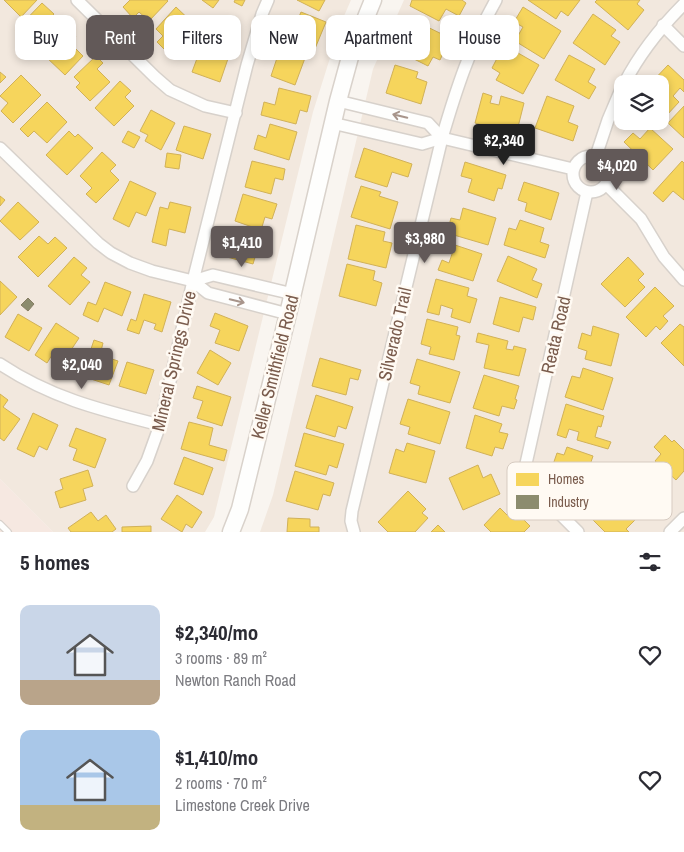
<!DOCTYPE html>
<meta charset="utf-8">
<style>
:root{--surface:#fff;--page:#f2f2f3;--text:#2b2b33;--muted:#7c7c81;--accent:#625958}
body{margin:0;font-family:"Archivo Narrow",sans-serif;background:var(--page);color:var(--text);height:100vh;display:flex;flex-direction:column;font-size:19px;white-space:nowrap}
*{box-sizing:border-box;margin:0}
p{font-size:16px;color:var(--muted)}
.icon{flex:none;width:28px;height:28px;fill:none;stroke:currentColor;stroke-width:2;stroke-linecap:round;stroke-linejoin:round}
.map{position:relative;height:532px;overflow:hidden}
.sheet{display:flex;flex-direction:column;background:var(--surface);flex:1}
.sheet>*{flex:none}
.top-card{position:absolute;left:15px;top:15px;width:655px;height:45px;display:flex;gap:10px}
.buttons{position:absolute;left:614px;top:75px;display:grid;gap:10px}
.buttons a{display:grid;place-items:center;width:55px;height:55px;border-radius:10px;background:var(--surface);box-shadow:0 2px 8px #0003;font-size:25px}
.price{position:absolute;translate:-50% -42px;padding:0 11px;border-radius:5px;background:var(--accent);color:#fff;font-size:16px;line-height:32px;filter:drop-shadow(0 1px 2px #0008)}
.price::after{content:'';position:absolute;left:50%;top:30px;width:15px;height:11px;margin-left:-8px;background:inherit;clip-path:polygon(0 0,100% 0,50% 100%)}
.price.active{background:#222;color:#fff}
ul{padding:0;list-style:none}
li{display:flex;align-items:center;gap:15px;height:125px;padding:0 20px}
li span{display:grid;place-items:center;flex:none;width:140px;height:100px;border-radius:10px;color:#555}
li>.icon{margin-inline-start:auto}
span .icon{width:60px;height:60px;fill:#fffc;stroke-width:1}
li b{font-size:21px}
h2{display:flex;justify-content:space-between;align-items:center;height:60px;padding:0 20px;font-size:21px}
.pill{padding:0 18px;border-radius:10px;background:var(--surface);box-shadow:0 2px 8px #0003;font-size:18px;line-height:45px}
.pill.active{background:var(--accent);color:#fff}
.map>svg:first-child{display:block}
.residential{fill:#f2e8de;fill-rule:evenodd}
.commercial{fill:#f6e8e1}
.homes{fill:#f6d55c;stroke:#d1b158}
.industry{fill:#8c8c6e;stroke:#877e64}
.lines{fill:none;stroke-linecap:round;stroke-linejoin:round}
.service-casing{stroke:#d7d1cb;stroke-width:8}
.minor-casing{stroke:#d7d1cb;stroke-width:14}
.secondary-casing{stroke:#d9d2cb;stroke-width:19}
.service{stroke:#fefefd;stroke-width:5.5}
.minor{stroke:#fefefd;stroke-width:11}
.secondary{stroke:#fefefd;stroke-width:16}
.oneway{stroke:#a8958b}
.labels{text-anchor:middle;stroke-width:5;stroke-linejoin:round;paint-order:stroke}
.street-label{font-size:18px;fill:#7a5c4d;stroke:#fffaf3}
.key{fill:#fffaf3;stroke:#d7cbc1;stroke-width:1}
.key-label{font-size:14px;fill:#7a5c4d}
</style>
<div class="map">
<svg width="684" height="532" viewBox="0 0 684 532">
<rect width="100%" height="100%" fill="#f9f5f0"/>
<!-- residential -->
<g class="residential">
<path d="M0 0H351L341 23 313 112 214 517 205 532H53L0 479Z"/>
<path d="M404 0H684V532H260L273 495 373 69ZM622 84H660V121H622Z"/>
</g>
<!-- commercial -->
<path class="commercial" d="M0 479 53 532H0Z"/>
<!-- homes -->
<g class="homes">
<path d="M4 0H37L21 17Z"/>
<path d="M130 0H167L168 1 149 21 139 12 133 18 123 7Z"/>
<path d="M202 0H219L213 8Z"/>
<path d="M235 0H245L242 6 234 2Z"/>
<path d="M297 0H325L319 11Z"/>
<path d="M412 0H462L466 3 459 16 446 9 439 21 410 6Z"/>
<path d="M528 0H580L568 16 561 11 556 19Z"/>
<path d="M597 0H640L637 4 644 10 628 30 595 2Z"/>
<path d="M42 3 54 14 48 20 56 28 34 50 15 31Z"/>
<path d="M176 7 196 26 169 54 157 42 163 36 156 29Z"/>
<path d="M523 7 561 31 544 59 515 41 523 27 514 22Z"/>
<path d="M301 12 326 22 314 51 282 37 287 26 294 29Z"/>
<path d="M593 14 616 30 611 36 620 42 605 65 573 43Z"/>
<path d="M413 20 450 38 440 60 433 57 428 66 398 51Z"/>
<path d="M70 30 76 37 70 43 83 56 65 75 45 56Z"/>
<path d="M205 37 232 47 220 82 192 72Z"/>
<path d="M504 45 539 65 523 94 496 80 500 73 492 68Z"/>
<path d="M280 49 305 58 295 85 271 76Z"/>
<path d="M569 55 595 69 588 82 596 87 589 99 555 80Z"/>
<path d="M96 56 103 63 97 69 110 82 90 101 76 87 80 83 74 77Z"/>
<path d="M395 65 418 72 416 78 427 82 421 104 386 93Z"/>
<path d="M668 65 684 80V92L680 88 673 96 679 102 666 116 660 110V84H650Z"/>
<path d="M0 72 6 77 0 83Z"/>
<path d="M21 75 41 95 13 123 1 111 8 103 0 96Z"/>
<path d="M120 81 131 91 125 97 134 106 114 126 95 108Z"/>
<path d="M279 88 311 96 307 112 300 110 296 124 261 115 264 102 275 105Z"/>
<path d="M483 93 492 96 490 103 499 105 501 96 524 103 516 135 475 123Z"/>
<path d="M547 96 574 106 568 122 578 126 573 141 535 128Z"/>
<path d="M47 102 67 122 47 143 34 131 28 137 20 129Z"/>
<path d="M684 106V138L668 123Z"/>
<path d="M151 110 175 123 161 150 145 141 148 135 140 131Z"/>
<path d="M270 124 297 132 289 160 254 149 258 135 266 138Z"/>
<path d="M184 126 211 134 203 159 176 150Z"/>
<path d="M650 128 673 149 653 170 624 142 633 133 640 139Z"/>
<path d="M69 131 75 137 78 134 93 148 67 175 46 155Z"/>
<path d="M128 131 140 137 134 148 122 142Z"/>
<path d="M364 148 412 164 408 177 392 172 387 187 355 177Z"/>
<path d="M102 152 116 165 110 171 119 180 96 203 86 194 92 188 80 176Z"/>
<path d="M167 153 181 155 179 169 165 167Z"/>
<path d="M252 161 285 169 283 180 275 178 271 194 245 187Z"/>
<path d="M682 161 684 163V200L673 191 663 202 653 193Z"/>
<path d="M465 162 506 175 502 189 498 188 494 201 468 192 472 179 461 176Z"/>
<path d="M130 181 156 193 146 216 136 212 129 227 113 219Z"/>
<path d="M524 182 559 193 551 220 525 211 527 203 518 200Z"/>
<path d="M361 186 381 192 379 196 398 202 390 229 351 217Z"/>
<path d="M243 194 277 204 272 219 265 217 261 230 235 221Z"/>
<path d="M0 196 5 200 0 206Z"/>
<path d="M18 202 39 222 20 240 0 221Z"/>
<path d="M170 202 191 207 185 233 169 229 166 246 152 242 160 207 168 209Z"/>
<path d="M463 208 496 218 488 245 447 233 451 218 460 220Z"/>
<path d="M520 220 544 228 540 242 549 245 545 258 504 245 509 228 516 230Z"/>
<path d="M356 225 385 232 383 241 392 243 386 268 348 259Z"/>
<path d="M234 231 269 241 267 249 258 247 253 264 227 257Z"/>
<path d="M39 236 48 244 55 237 67 248 38 277 18 257Z"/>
<path d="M455 245 482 254 473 281 438 270 442 260 449 263Z"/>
<path d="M508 256 537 269 532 280 542 284 537 298 497 281Z"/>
<path d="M74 257 87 268 81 275 90 282 70 305 48 286Z"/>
<path d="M628 257 644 274 638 280 645 287 625 307 601 284Z"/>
<path d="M347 264 375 271 373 280 382 283 376 306 339 296Z"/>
<path d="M436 279 469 288 467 296 477 299 470 323 451 317 453 309 441 305 439 315 427 312Z"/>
<path d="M0 281 17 297 0 315Z"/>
<path d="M105 282 131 292 122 316 104 308 98 322 83 315 88 302 96 305Z"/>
<path d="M655 287 674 306 663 316 668 321 660 330 656 326 646 337 626 317Z"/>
<path d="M144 294 171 302 162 332 154 329 156 324 144 320 139 334 127 330 131 319 136 321Z"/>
<path d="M500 297 536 307 533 320 523 317 519 332 493 324Z"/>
<path d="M215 313 248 326 239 351 215 343 220 330 210 326Z"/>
<path d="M18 314 42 328 29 351 5 337Z"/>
<path d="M427 319 458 327 456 335 460 336 454 360 429 354 431 347 421 344Z"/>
<path d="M56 323 79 338 63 362 52 355 47 363 35 355Z"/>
<path d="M680 324 684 327V366L661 343Z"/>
<path d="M593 326 619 334 611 366 585 359 587 351 578 348 582 333 591 336Z"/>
<path d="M478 333 508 341 506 349 513 350 514 346 526 349 519 376 484 368 489 345 476 342Z"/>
<path d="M94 340 103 343 100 355 118 361 109 385 82 376Z"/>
<path d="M210 350 231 363 218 385 197 373Z"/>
<path d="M320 358 361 370 358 380 350 378 346 395 312 386Z"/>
<path d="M417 359 460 372 450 403 418 394 420 386 410 383Z"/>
<path d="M127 362 154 370 146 394 119 386Z"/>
<path d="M583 368 613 378 603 410 565 397 572 376 580 378Z"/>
<path d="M484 375 519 386 515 399 517 400 514 409 502 406 499 416 473 408Z"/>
<path d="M197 386 231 397 222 426 197 418 203 401 193 398Z"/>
<path d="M0 394 8 400 3 407 20 419 4 441 0 438Z"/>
<path d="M316 395 353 407 346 429 338 426 335 437 306 428Z"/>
<path d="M408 399 450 412 440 444 408 434 410 427 400 424Z"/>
<path d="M566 404 604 416 601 427 598 426 595 437 611 442 608 449 577 440 579 432 569 429 566 438 557 435Z"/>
<path d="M33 413 58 425 47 450 39 446 34 457 17 449Z"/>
<path d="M475 415 502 424 499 432 508 434 503 449 495 447 492 456 466 448Z"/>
<path d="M189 422 213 428 209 445 227 450 224 461 181 449Z"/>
<path d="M76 428 106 439 95 468 73 460 77 449 69 446Z"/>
<path d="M304 433 344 444 337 468 329 465 326 475 295 466Z"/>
<path d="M665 435 672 442 674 440 684 450V471L676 480 655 461 661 454 654 447Z"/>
<path d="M407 443 435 451 426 483 389 473 396 449 404 452Z"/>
<path d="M567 447 593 456 585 480 580 478 576 488 548 479 557 453 564 455Z"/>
<path d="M184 457 213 468 203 495 174 484Z"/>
<path d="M478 465 483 478 491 474 500 494 463 510 449 478Z"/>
<path d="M88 470 93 486 83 489 86 500 60 508 55 492 63 489 60 479Z"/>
<path d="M295 471 334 483 330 496 323 494 318 510 286 501Z"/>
<path d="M408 491 426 509 422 513 428 518 415 532H388L378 522Z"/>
<path d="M177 495 202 512 192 528 186 524 182 532 161 519Z"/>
<path d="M616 496 638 517 626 529 629 532H605L593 520Z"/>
<path d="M500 508 512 520 518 514 530 526 524 532H491L484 525Z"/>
<path d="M91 512 98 521 106 515 116 529 112 532H71L68 528Z"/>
<path d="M288 518 310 519V527H319V532H287Z"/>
<path d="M438 525 445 532H431Z"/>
<path d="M151 526V532H122V527Z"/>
</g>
<!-- industry -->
<path class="industry" d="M28 298 34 304 28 311 21 305Z"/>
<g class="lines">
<defs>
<path id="service" d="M0 524 8 532"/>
<g id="minor">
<path d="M77 0 155 77 170 90 205 106 236 113"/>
<path d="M663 25 684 46"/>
<path d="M624 84C640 53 660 28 684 4"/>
<path d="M338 101 428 123 442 138"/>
<path d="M332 123 422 144 442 138 573 169"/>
<path d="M0 148 98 243 111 253 130 263 152 271 193 281 208 293 288 314"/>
<circle cx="591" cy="174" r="18"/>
<path d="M596 156 608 120 622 87"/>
<path d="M606 184 641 219 664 257 684 280"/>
<path d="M193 281 213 275 293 294"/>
<path d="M0 364C51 398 101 410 160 425"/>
<path d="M133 486 147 461 160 425 193 281 247 65 262 14 268 0"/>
<path d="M354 532 351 521 352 511 442 138C456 90 471 44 496 0"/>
<path d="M578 532 523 477 587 192"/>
<path d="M670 532 684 518"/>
</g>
<path id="secondary" d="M231 532 240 509 288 314 338 101 350 57 373 0"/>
</defs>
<!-- service casing -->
<use href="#service" class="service-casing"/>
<!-- minor casing -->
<use href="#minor" class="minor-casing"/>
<!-- secondary casing -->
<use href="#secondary" class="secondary-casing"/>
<!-- service -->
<use href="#service" class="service"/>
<!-- minor -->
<use href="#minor" class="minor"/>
<!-- secondary -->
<use href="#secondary" class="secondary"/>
</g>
<!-- one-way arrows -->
<defs><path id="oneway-shaft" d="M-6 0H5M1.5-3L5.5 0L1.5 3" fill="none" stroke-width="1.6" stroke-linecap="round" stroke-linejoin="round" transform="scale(1.25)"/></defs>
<g class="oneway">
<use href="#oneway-shaft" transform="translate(400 116) rotate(-166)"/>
<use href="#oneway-shaft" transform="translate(237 301) rotate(14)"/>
</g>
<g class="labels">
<!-- street labels -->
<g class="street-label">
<text transform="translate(395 334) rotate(-77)" y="6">Silverado Trail</text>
<text transform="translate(556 335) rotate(-77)" y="6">Reata Road</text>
<text transform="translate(174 361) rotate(-77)" y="6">Mineral Springs Drive</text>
<text transform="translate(275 367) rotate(-76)" y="6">Keller Smithfield Road</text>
</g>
</g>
<!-- legend -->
<rect x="507" y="462" width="165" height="58" rx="8" class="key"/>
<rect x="516" y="473" width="23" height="13" fill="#f6d55c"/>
<rect x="516" y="495" width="23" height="14" fill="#8c8c6e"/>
<g class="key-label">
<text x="548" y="484">Homes</text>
<text x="548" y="507">Industry</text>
</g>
</svg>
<div class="buttons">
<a><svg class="icon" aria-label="layers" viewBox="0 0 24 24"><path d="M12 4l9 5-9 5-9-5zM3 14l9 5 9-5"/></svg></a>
</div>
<b class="price active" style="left:504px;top:166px">$2,340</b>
<b class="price" style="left:617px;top:191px">$4,020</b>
<b class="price" style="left:425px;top:264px">$3,980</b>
<b class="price" style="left:242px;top:268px">$1,410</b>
<b class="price" style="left:82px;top:390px">$2,040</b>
<div class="top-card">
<a class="pill">Buy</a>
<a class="pill active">Rent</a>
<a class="pill">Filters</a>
<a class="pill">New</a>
<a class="pill">Apartment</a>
<a class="pill">House</a>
</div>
</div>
<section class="sheet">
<h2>5 homes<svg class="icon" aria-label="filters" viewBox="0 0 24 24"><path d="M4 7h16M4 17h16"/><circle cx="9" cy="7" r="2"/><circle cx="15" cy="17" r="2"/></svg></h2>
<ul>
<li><span style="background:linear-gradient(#c9d6e8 75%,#b9a48a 0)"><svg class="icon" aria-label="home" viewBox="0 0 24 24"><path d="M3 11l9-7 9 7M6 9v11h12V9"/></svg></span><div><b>$2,340/mo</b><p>3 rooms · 89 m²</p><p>Newton Ranch Road</p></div><svg class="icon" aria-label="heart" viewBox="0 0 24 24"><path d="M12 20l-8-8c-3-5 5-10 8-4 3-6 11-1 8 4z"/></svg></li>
<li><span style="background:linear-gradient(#a9c7e8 75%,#c2b280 0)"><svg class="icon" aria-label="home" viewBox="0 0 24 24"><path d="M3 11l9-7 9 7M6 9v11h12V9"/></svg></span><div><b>$1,410/mo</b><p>2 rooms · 70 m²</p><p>Limestone Creek Drive</p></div><svg class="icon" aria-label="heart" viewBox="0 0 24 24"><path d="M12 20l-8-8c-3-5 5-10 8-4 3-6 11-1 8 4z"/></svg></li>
</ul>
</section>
